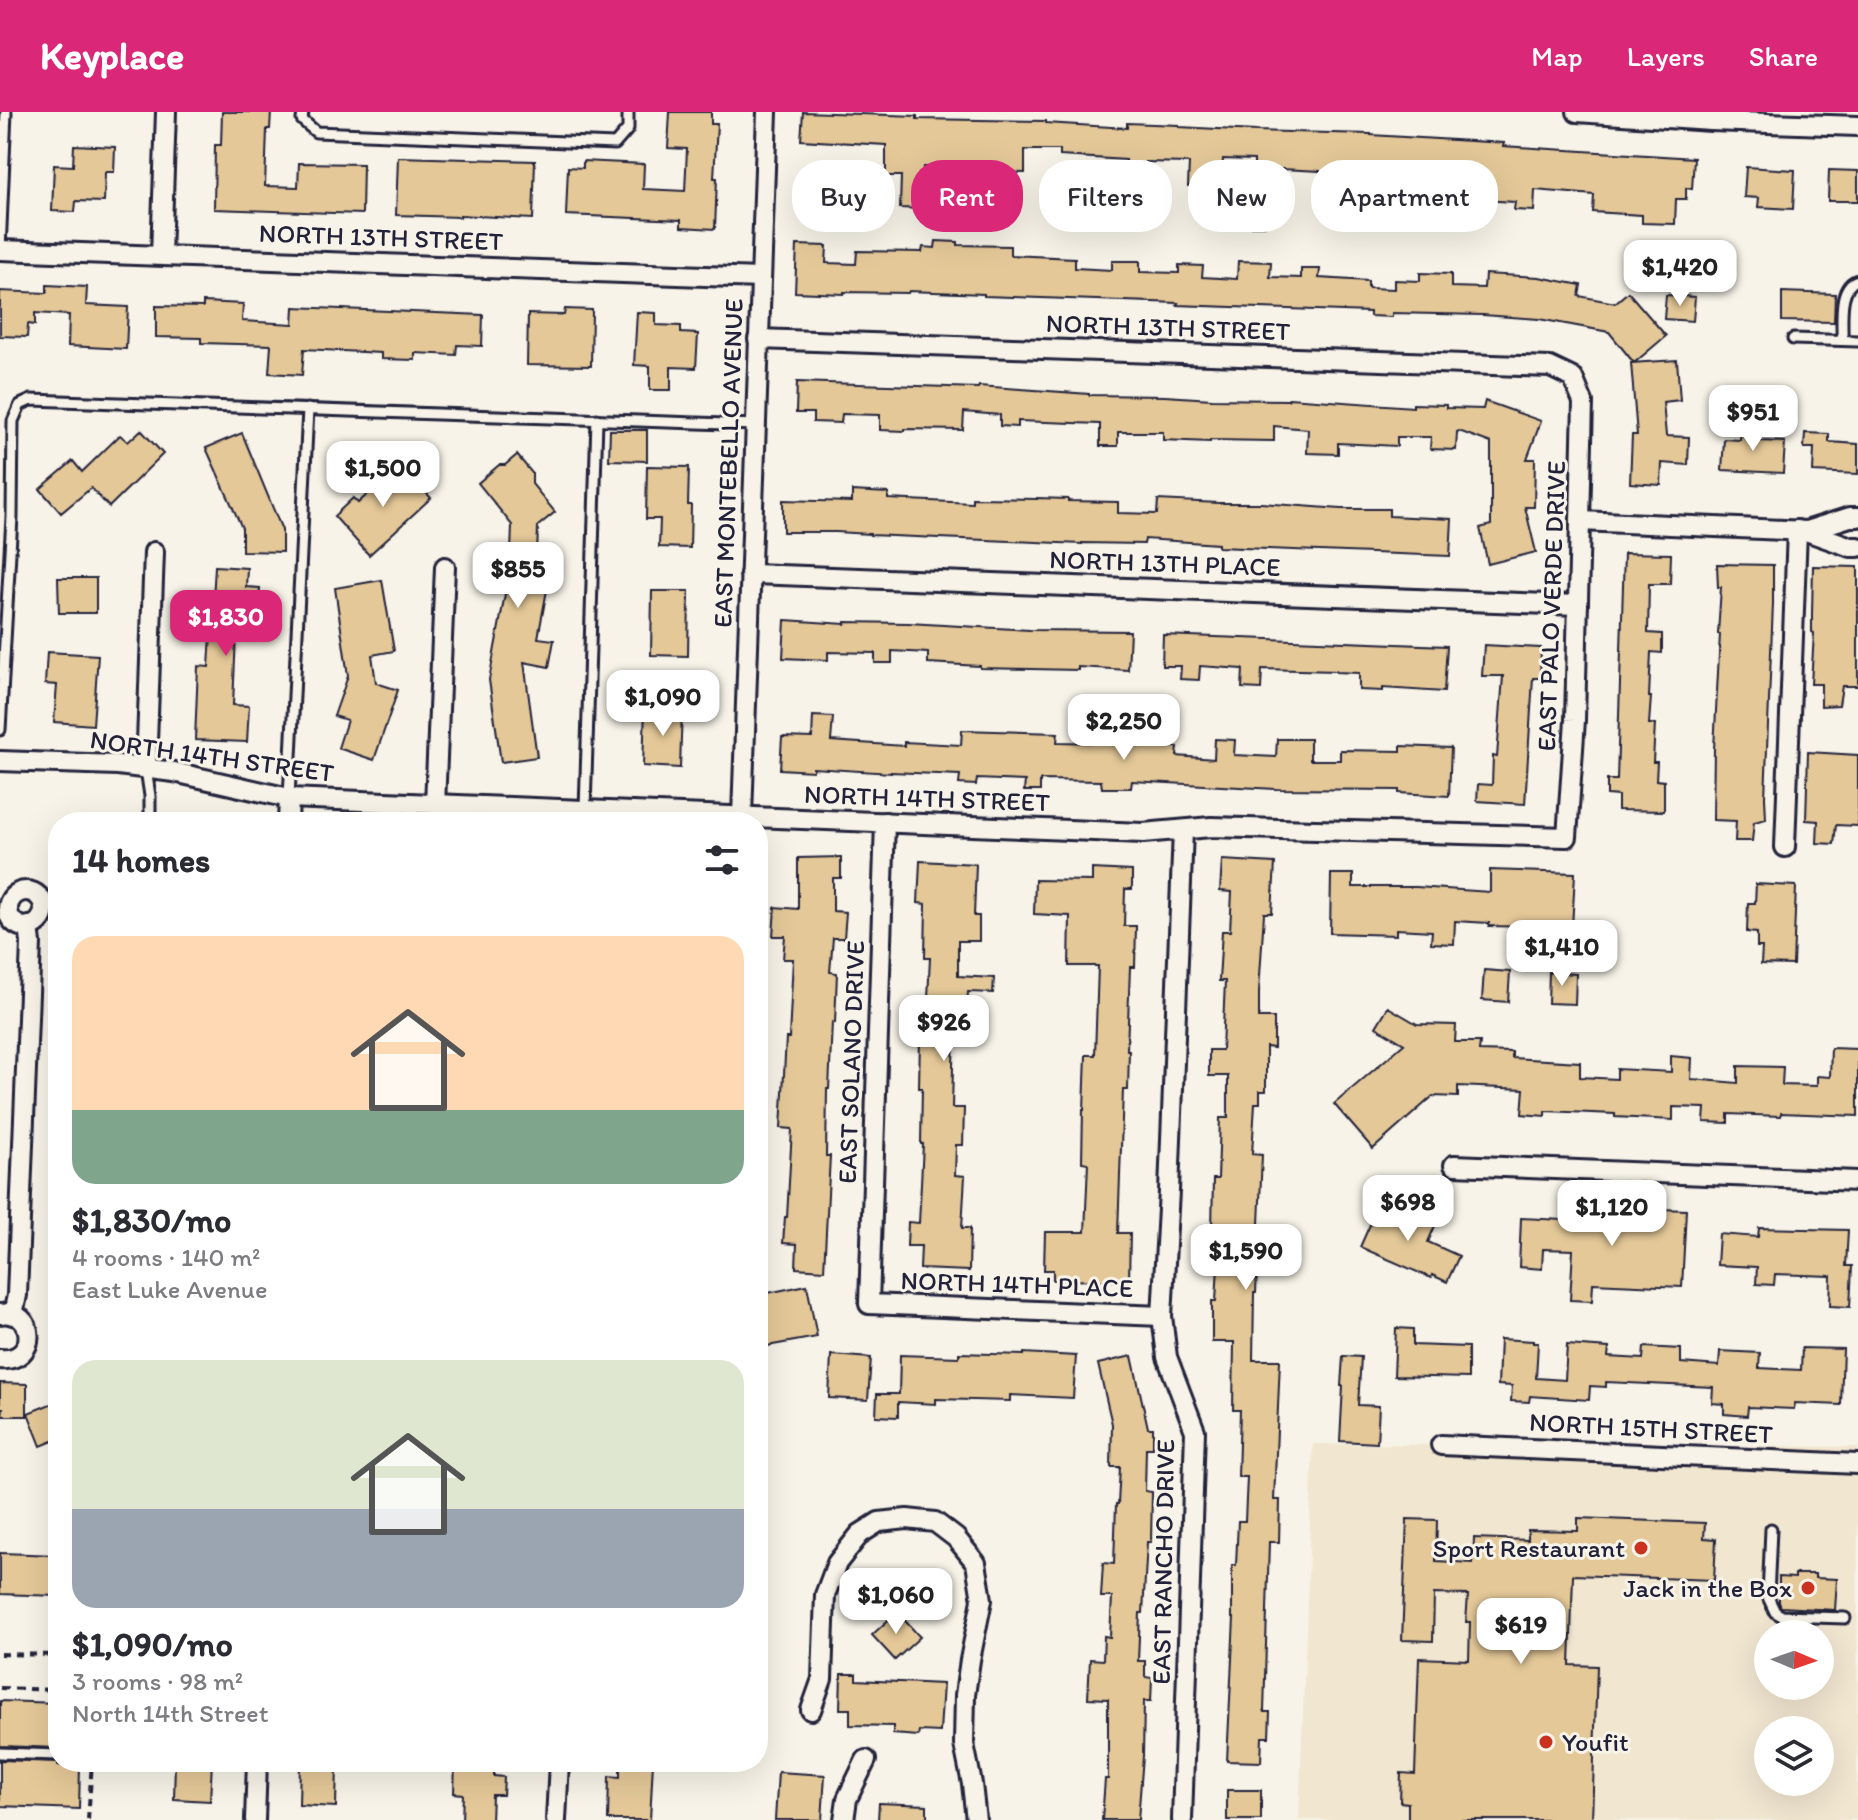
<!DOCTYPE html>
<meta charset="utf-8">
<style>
:root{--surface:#fff;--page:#f2f2f3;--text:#2b2b33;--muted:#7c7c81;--accent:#db2777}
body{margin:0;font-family:Itim,sans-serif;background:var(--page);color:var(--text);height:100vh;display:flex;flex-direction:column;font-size:30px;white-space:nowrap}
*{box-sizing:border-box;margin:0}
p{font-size:26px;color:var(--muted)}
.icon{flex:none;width:44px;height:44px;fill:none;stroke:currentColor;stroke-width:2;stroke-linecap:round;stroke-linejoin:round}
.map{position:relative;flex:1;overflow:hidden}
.details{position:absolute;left:48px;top:700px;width:720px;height:960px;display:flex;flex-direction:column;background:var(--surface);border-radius:32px;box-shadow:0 8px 32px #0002}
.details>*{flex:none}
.banner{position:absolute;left:792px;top:48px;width:760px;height:72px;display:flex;gap:16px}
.needle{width:52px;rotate:92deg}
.tools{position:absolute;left:1754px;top:1508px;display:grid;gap:16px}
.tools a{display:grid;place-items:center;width:80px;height:80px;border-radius:50%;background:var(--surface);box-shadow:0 8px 32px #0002;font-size:40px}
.price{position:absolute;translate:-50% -68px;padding:0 18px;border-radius:16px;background:#fff;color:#222;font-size:26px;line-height:52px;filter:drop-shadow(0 2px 4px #0008)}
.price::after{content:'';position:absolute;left:50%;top:48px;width:24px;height:18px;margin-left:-12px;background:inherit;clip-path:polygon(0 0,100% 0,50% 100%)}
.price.selected{background:var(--accent);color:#fff}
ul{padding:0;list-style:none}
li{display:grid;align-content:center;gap:16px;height:424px;padding:0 24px}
li span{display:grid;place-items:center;height:248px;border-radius:24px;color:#555}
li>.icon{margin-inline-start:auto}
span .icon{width:144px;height:144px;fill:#fffc;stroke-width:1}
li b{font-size:34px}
h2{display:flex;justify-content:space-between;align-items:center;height:96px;padding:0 24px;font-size:34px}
.tag{padding:0 28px;border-radius:32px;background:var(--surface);box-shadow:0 8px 32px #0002;font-size:28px;line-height:72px}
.tag.selected{background:var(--accent);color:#fff}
header{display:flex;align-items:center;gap:48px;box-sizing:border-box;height:112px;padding:0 40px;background:var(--accent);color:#fff}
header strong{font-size:38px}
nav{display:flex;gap:44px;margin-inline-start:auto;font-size:28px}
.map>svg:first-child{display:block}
.built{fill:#f1e6d0;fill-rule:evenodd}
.building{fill:#e4c898;stroke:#22223b;stroke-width:2}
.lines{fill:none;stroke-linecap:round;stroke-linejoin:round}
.lane-casing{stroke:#22223b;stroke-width:15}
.street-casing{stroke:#22223b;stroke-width:24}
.path{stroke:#22223b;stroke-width:4;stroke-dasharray:8 6;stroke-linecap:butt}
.lane{stroke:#f7f3e8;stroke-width:9}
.street{stroke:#f7f3e8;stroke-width:18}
.poi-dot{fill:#c8321e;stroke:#f7f3e8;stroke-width:3}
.labels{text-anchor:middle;stroke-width:6;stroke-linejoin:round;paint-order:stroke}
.street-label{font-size:26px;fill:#22223b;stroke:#f7f3e8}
.poi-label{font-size:26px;fill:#22223b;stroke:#f7f3e8;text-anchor:end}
</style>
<header>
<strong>Keyplace</strong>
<nav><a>Map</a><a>Layers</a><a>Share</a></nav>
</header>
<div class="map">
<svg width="1858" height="1708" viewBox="0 0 1858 1708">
<rect width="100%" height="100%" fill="#f7f3e8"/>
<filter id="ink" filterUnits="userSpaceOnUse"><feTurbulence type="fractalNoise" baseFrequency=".0125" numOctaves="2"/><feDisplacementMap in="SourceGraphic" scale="16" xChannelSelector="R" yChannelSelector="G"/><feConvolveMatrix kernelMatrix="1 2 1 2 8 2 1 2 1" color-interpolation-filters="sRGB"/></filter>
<g filter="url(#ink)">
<!-- built -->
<path class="built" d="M1313 1332 1858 1335 1857 1708H1299ZM1768 1522H1820V1574H1768ZM1768 1618H1820V1670H1768Z"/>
<!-- building -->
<g class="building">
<path d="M222 0H271L270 17H267L265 74 298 75 299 51 363 52 362 102 214 97 215 33H221Z"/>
<path d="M670 0H711V12H717L714 66H717L715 117 681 115V108L566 103 568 55 583 56V49L644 52 643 77 685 79 687 37 668 36Z"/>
<path d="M803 0 917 4V7L1046 9V11L1127 16V11L1179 13V15L1256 19 1371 22V23L1504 31 1503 34 1694 46 1692 77 1686 76V87H1676L1675 112 1642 111V103L1593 100 1594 83 1535 78 1534 99 1514 98 1515 90 1447 86 1448 74 1400 71 1401 55 1371 53 1370 80 1337 79V64L1320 63V59L1282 57V68L1254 66V48L1223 47 1221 76 1188 74 1189 51 1145 50V58H1126V48L1060 44V38H1025V61L996 60V55H923L921 97 900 96 901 64H886V33L801 28Z"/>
<path d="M74 33 115 35 114 60H105L104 90 76 89 75 100 52 99 54 53 73 54Z"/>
<path d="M398 45 535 49 533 107 460 103V105L396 103Z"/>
<path d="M1746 55 1795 58 1793 97 1758 95 1759 86 1744 85Z"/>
<path d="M1829 58 1858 59V89H1828Z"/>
<path d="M1216 88 1265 90V114H1247V110H1215Z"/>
<path d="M936 129 958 130V133L1010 134V143L1075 146V156L1112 158V149H1140V160L1179 161V153L1203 154 1202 165 1237 167 1238 149 1271 150 1270 165 1301 166V157H1320L1319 166 1368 169V176L1394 177V168L1420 169V161L1451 162V175L1484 176 1485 162 1539 165 1581 173 1579 184 1615 191 1628 180 1666 224 1634 251 1609 220 1539 207 1483 203 1392 201V205L1370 204V200L1177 193 1178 191 984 184V182L909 179 908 181 844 180V182L795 180 797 133 827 134 826 151 856 152 857 139 922 140 923 135 935 136Z"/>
<path d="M47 173 87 175 86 193 128 195 126 237 68 234 69 203 35 201V213L28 212 27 225 0 224V179L47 181Z"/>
<path d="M1782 180 1835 182 1834 210 1782 209Z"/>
<path d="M1666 183 1695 185 1693 209 1664 207Z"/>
<path d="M203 190 243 192 242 209 293 212 294 195 483 203 482 234 457 233 456 243 415 241V248L381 247V241L304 237 302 263 269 261 271 233 201 231V226L156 225V194L203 195Z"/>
<path d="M565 197 592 198 591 254 527 253 528 202 564 203Z"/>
<path d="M637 200 656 201V213L681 214V221L698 222 696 256 671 255V278H650V254L634 253Z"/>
<path d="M1677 248 1680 288 1663 290 1666 324 1689 325 1688 353 1662 351 1661 373 1630 371 1632 323H1637L1631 251Z"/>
<path d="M797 270 978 276 979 274 1089 282V283L1165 284 1212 287 1288 288 1289 286 1413 295V292L1446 293V296L1483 297 1485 289 1541 309 1527 347H1535L1534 395H1525L1536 440 1488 452 1480 416 1491 413V331L1459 319 1457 320 1456 338 1430 337 1431 325H1397V334L1338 331V342L1307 341 1308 317 1274 314V329L1210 328V330L1163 328V320H1118V334H1100V312L1018 309V315L1000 314V303L964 300 963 318 905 317V319L880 318V303L842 302 841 311 813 310V301H796Z"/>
<path d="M1741 314 1762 315 1761 329 1785 330 1783 361 1722 358 1724 327 1740 328Z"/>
<path d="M141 318 163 342 109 395 91 376 61 401 40 377 73 349 82 360 120 323 128 330Z"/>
<path d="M610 318H647V349L609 348Z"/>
<path d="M242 321 282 418V440L242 439V416L206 336Z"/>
<path d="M1805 321 1829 322V330L1858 332V362L1813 360 1814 336H1804Z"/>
<path d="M517 343 532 361V372L555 400 538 414 536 476 547 478 538 526 554 528 549 555 524 550 537 645 501 650 489 568 507 471 510 472 512 413 478 371 499 353H505Z"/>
<path d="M400 352 431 386 369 443 334 404 353 386 358 391Z"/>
<path d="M647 354 689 355 688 393H691L690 436 659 435 660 407H646Z"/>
<path d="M852 379 888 381V387L972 391V386L1037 387V386L1068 387V389L1118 390V401L1157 402 1158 388 1219 391H1261L1341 397H1389V404L1452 407 1450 444 1218 435V432L1145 427 1144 432 1082 431V432L870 423V422L836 420H783V388L852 390Z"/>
<path d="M1624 441 1671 442 1670 472H1649L1648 521 1662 522V541L1651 540 1649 585H1651L1649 612H1655L1653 650H1657L1656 668 1664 669V699L1618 698V684L1607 683V668H1617Z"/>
<path d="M1717 452 1773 453V492L1765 685 1766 707 1754 710 1752 729H1735L1736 709 1713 708 1714 637 1720 522H1718L1721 475H1718Z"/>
<path d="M215 454 247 456 246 475 260 476 257 524 236 523 233 593 249 594 247 630 195 628 198 554 209 555Z"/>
<path d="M1813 454 1858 455V574H1842L1839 593 1821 594V572H1811L1814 521 1812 520V502Z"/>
<path d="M58 466H96V501H59Z"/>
<path d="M382 468 394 539 372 543 376 571 398 578 374 648 338 636 347 608 334 604 348 564 335 476Z"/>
<path d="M652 479H689L688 544 651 543Z"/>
<path d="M785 508 845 512V510L908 511 1030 518 1130 519 1128 558 1078 555V558L980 556V554L928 551V541L892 539V551H875V541L828 540V548L783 546Z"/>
<path d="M1163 523 1447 534 1444 580 1383 576V579L1359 578V561L1336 560V559L1262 557 1261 577 1242 576 1243 557 1200 554 1199 568 1180 567 1181 554H1162Z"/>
<path d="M1484 533 1541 536 1540 566H1533L1525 692 1477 689 1478 672 1492 673 1493 644 1497 645 1503 564H1482Z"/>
<path d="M47 540 98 543 93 613 54 610 57 573 45 572Z"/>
<path d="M645 596 682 597 680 656 643 654Z"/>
<path d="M813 604 833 605 831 629 904 634V630L961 633 962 618 1058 621 1057 630 1104 631 1105 617H1125L1124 629H1132V633L1178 635 1177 644 1214 647 1215 627 1235 628 1234 643 1276 645 1277 627H1310V648H1340V638L1401 639V634L1451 636 1449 684 1399 681V678L1276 677 1132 669 1131 676H1102L1101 669 1040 668V679H1024L1025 669 977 667 976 673 959 672 960 663 891 660V661L813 656V659L780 657 782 625 812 626Z"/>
<path d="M1808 640 1858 643V714L1836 713 1834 732 1817 731 1818 709 1806 708Z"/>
<path d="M841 745V766H833V799L846 800 844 826H833L830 860 837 861 835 911 832 910 829 977H827L826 1044H830L824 1158 796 1156 797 1132 783 1131 785 1105H787L792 1017 781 1016 786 926H789L793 847H783L785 824H773L775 795 798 797V746Z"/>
<path d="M1222 748 1275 751 1272 801H1264L1259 880V906H1274V936L1266 935V979H1260V991H1255L1252 1042 1262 1043 1256 1181H1254L1253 1248H1280L1274 1388H1280L1279 1430H1269L1264 1600H1270L1269 1625H1262L1261 1650 1227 1649 1234 1506H1232V1453H1236L1238 1409H1245L1247 1365H1238L1240 1298H1233L1234 1230H1212V1189H1216L1220 1118H1212L1213 1067H1218L1220 1006H1228V964H1209V938H1222L1225 869H1219L1222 819H1230L1232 780 1220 779Z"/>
<path d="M920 749 976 752 974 804H979V829H958V864L994 866 993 881 968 880 966 916 954 915 952 996H964L963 1033H956L955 1063 965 1064 962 1116H970L969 1159 920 1157 921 1134H907L908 1110 919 1111 923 1032H921L922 976H919L920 925 926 926 930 846H925L926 792 918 791Z"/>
<path d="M1092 757 1132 759V777H1125L1124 814H1136L1135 855H1130L1127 938H1129L1128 978H1123L1118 1121H1130L1129 1169 1053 1168V1158H1044L1045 1120H1085L1088 1051 1082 1050 1083 998H1084L1086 943H1095L1098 854H1069L1070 804 1034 802 1035 768 1092 769Z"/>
<path d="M1490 758 1575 761 1572 816 1489 814V811L1455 809 1454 832 1431 831 1432 819 1396 817V823L1330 821 1331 762H1353V775H1416L1490 780Z"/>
<path d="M1756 772 1796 774 1793 853 1761 852 1762 835H1757V821L1747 820 1748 791H1755Z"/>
<path d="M1484 858 1510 860 1508 890 1482 888Z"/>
<path d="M1549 860 1576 862 1575 892 1548 891Z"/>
<path d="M1388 895 1417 912 1456 913 1455 930H1480L1479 939 1512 940V946L1580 950V965L1617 967V957L1671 960V944L1692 946 1691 967 1738 971V954L1783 955 1782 973 1817 974V964L1830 965 1831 936 1858 937V1004L1781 1001 1780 1004 1728 1002V1011L1704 1010 1705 996 1673 995V1008L1615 1005V1002L1545 999V1004L1522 1002 1524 977 1458 974V985L1433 984 1373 1037 1334 992 1404 932 1376 915Z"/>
<path d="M1380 1090 1435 1114 1428 1130 1459 1144 1447 1170 1432 1163 1431 1166 1360 1135Z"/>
<path d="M1610 1095 1686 1098 1682 1175 1593 1171 1592 1189 1570 1188 1573 1138 1543 1137 1542 1157 1519 1155 1521 1106 1609 1110Z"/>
<path d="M1759 1116 1848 1118 1846 1154H1852L1850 1195 1830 1194 1831 1164 1775 1162 1774 1173 1756 1172 1757 1155 1717 1153 1719 1122 1758 1125Z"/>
<path d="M807 1173 817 1225 767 1234 758 1183Z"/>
<path d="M1396 1216 1413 1217V1233L1468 1235V1266L1394 1264Z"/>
<path d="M1500 1227 1533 1229V1231H1538L1536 1266 1565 1268 1567 1233 1609 1236 1608 1245 1643 1247 1644 1235 1681 1237V1251L1719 1254 1720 1239 1760 1241 1759 1256 1801 1258 1802 1236 1843 1237 1841 1293 1795 1291 1794 1297 1748 1295 1747 1304 1724 1302V1292L1712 1291 1713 1275 1606 1270V1275L1590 1274 1589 1288 1530 1284 1529 1290 1511 1289 1512 1274 1498 1273Z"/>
<path d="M959 1241 1024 1243V1241L1076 1244 1073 1286 1010 1283V1289L936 1287V1292L898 1290V1305L876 1304 877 1282H899L900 1243 959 1245Z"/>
<path d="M831 1243 871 1246 868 1288 829 1286Z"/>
<path d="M1132 1244 1148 1316H1153V1336H1146L1145 1379 1152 1380 1151 1430H1147L1143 1501H1140L1138 1549H1145V1565L1152 1566 1151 1589H1144L1143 1644 1138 1708H1102L1105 1667H1108V1587L1088 1586 1090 1547 1103 1548 1104 1524 1110 1525 1112 1485H1101L1103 1451 1114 1452 1116 1392H1118L1120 1355H1111L1112 1312 1098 1252Z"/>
<path d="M1343 1244 1361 1245 1358 1293 1379 1294 1377 1331 1340 1329 1343 1274H1341Z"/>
<path d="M0 1271 27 1272V1304H2L3 1296H0Z"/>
<path d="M58 1289V1327L41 1334 28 1301Z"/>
<path d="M1578 1406 1705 1411 1704 1426 1716 1427 1714 1468 1573 1463 1570 1553 1597 1554 1592 1708H1408V1691L1400 1690 1401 1661 1415 1662 1419 1546 1469 1548 1470 1510H1466L1468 1483 1434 1482 1433 1529 1402 1528 1407 1407 1437 1408 1436 1449 1473 1451 1474 1426 1528 1428V1418L1578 1419Z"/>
<path d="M0 1441 58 1443V1484L0 1482Z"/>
<path d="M1795 1462H1815V1466L1837 1467 1835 1498 1781 1495 1779 1490V1465L1795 1466Z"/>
<path d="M897 1500 920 1525 895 1548 872 1523Z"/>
<path d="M841 1562H856V1568L943 1572 940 1620 919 1619 918 1624 893 1622V1614L850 1613V1597H840Z"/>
<path d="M0 1589 58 1591V1636L0 1634Z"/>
<path d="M0 1648 58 1650V1653L80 1654 79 1697 0 1694Z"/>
<path d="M175 1650H212L210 1689 174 1687Z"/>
<path d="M300 1650H337L336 1695 299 1693Z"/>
<path d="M455 1650H494V1664L504 1665 503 1683H492L491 1708H462L463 1682 454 1681Z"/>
<path d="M620 1650H653L650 1708H608L609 1664 620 1665Z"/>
<path d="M778 1660 825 1663 822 1708H775Z"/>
<rect x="1227" y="1678" width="34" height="30"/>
<path d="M879 1691 927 1693V1708H878Z"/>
</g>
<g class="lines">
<defs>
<g id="lane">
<path d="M303 0 302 8 316 20 615 32 628 17V0"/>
<path d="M0 138 6 0"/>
<path d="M1793 227 1858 229"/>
<path d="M1842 228C1843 211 1837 174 1858 168"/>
<path d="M0 618 12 405 13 309 20 293 31 288 756 313"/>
<path d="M146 657 150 684V710"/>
<path d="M289 686 308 297"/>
<path d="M585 698 597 307"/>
<path d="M1771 1417 1768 1485 1775 1500 1782 1504 1845 1506"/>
<path d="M0 1641 58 1643"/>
</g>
<g id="street">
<path d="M1577 0 1711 9 1858 14"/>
<path d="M0 138 760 166"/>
<path d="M161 143 166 0"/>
<path d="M1580 409 1806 419 1851 435H1858"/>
<path d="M1806 419 1850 405H1858"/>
<path d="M750 462 1578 493"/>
<path d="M0 649 118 653 174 660 289 686 1143 721 1211 715 1567 725 1575 608 1583 290 1573 266 1550 255 758 227"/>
<path d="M146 657 154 440"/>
<path d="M435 693 445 455"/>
<path d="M742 704 767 0"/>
<path d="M288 710 289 686"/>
<path d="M885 710 869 1192 1162 1204"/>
<path d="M1785 735 1797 418"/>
<circle cx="26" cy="797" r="18"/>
<path d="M1454 1053 1858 1069"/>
<path d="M0 1202C37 1196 39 1251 0 1247"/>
<path d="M13 1203 17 1183 31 831 29 814"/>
<path d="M1441 1333 1858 1352"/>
<path d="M811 1598 822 1567 825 1483 837 1451 860 1422 879 1410 907 1407 935 1410 956 1426 976 1451 982 1488 970 1548 965 1583 964 1632 972 1672 976 1708"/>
<path d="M255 1708 257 1650"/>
<path d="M556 1708 559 1650"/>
<path d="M844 1708 847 1687 866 1648"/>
<path d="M1182 1708 1195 1319 1167 1245 1162 1204 1169 1079 1183 718"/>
</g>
</defs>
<!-- lane casing -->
<use href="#lane" class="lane-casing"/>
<!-- street casing -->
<use href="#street" class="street-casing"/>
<!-- path -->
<g class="path">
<path d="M0 1542 58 1543"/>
<path d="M0 1576 58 1578"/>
<path d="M88 1708 92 1650"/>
</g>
<!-- lane -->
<use href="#lane" class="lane"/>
<!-- street -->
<use href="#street" class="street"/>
</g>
</g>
<!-- markers -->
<g class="poi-dot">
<circle cx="1641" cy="1436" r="8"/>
<circle cx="1808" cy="1476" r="8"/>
<circle cx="1546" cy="1630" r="8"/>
</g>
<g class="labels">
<!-- street labels -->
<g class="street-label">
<text transform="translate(381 125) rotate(2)" y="9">NORTH 13TH STREET</text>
<text transform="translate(1168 215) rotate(2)" y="9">NORTH 13TH STREET</text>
<text transform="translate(728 351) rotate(-88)" y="9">EAST MONTEBELLO AVENUE</text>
<text transform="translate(1165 451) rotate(2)" y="9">NORTH 13TH PLACE</text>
<text transform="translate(1551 494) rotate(-88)" y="9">EAST PALO VERDE DRIVE</text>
<text transform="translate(212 644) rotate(8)" y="9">NORTH 14TH STREET</text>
<text transform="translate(927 686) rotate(2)" y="9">NORTH 14TH STREET</text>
<text transform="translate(851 950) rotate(-88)" y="9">EAST SOLANO DRIVE</text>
<text transform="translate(1017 1172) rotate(2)" y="9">NORTH 14TH PLACE</text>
<text transform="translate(1651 1316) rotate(3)" y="9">NORTH 15TH STREET</text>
<text transform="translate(1163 1450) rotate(-89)" y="9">EAST RANCHO DRIVE</text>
</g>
<!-- poi labels -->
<g class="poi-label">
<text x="1625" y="1445">Sport Restaurant</text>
<text x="1792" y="1485">Jack in the Box</text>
<text x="1562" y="1639" text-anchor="start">Youfit</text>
</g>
</g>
</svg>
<div class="tools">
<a><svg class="needle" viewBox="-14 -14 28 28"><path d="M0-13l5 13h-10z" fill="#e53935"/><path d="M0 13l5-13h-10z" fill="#7c7c81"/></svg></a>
<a><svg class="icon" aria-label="layers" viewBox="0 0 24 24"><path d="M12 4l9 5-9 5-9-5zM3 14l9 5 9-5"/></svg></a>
</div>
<b class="price" style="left:1680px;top:196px">$1,420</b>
<b class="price" style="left:1753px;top:341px">$951</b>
<b class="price" style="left:383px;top:397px">$1,500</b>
<b class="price" style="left:518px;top:498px">$855</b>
<b class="price selected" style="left:226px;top:546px">$1,830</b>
<b class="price" style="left:663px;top:626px">$1,090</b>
<b class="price" style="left:1124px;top:650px">$2,250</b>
<b class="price" style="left:1562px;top:876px">$1,410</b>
<b class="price" style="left:944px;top:951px">$926</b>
<b class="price" style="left:1408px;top:1131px">$698</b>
<b class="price" style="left:1612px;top:1136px">$1,120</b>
<b class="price" style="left:1246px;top:1180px">$1,590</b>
<b class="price" style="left:896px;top:1524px">$1,060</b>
<b class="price" style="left:1521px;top:1554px">$619</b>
<div class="banner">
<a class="tag">Buy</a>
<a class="tag selected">Rent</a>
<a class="tag">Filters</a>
<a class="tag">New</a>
<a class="tag">Apartment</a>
</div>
<section class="details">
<h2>14 homes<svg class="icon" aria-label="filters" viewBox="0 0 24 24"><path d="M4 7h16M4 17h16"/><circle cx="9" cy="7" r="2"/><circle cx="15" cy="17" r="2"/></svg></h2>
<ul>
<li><span style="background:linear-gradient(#ffd9b3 70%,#7fa58c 0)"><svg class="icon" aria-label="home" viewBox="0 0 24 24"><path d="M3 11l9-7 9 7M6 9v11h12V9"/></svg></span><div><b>$1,830/mo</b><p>4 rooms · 140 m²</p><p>East Luke Avenue</p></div></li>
<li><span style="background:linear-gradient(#dfe7d0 60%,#9aa5b1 0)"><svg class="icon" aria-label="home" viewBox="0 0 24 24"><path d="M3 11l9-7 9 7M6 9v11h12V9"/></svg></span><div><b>$1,090/mo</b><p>3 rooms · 98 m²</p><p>North 14th Street</p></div></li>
</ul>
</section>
</div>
